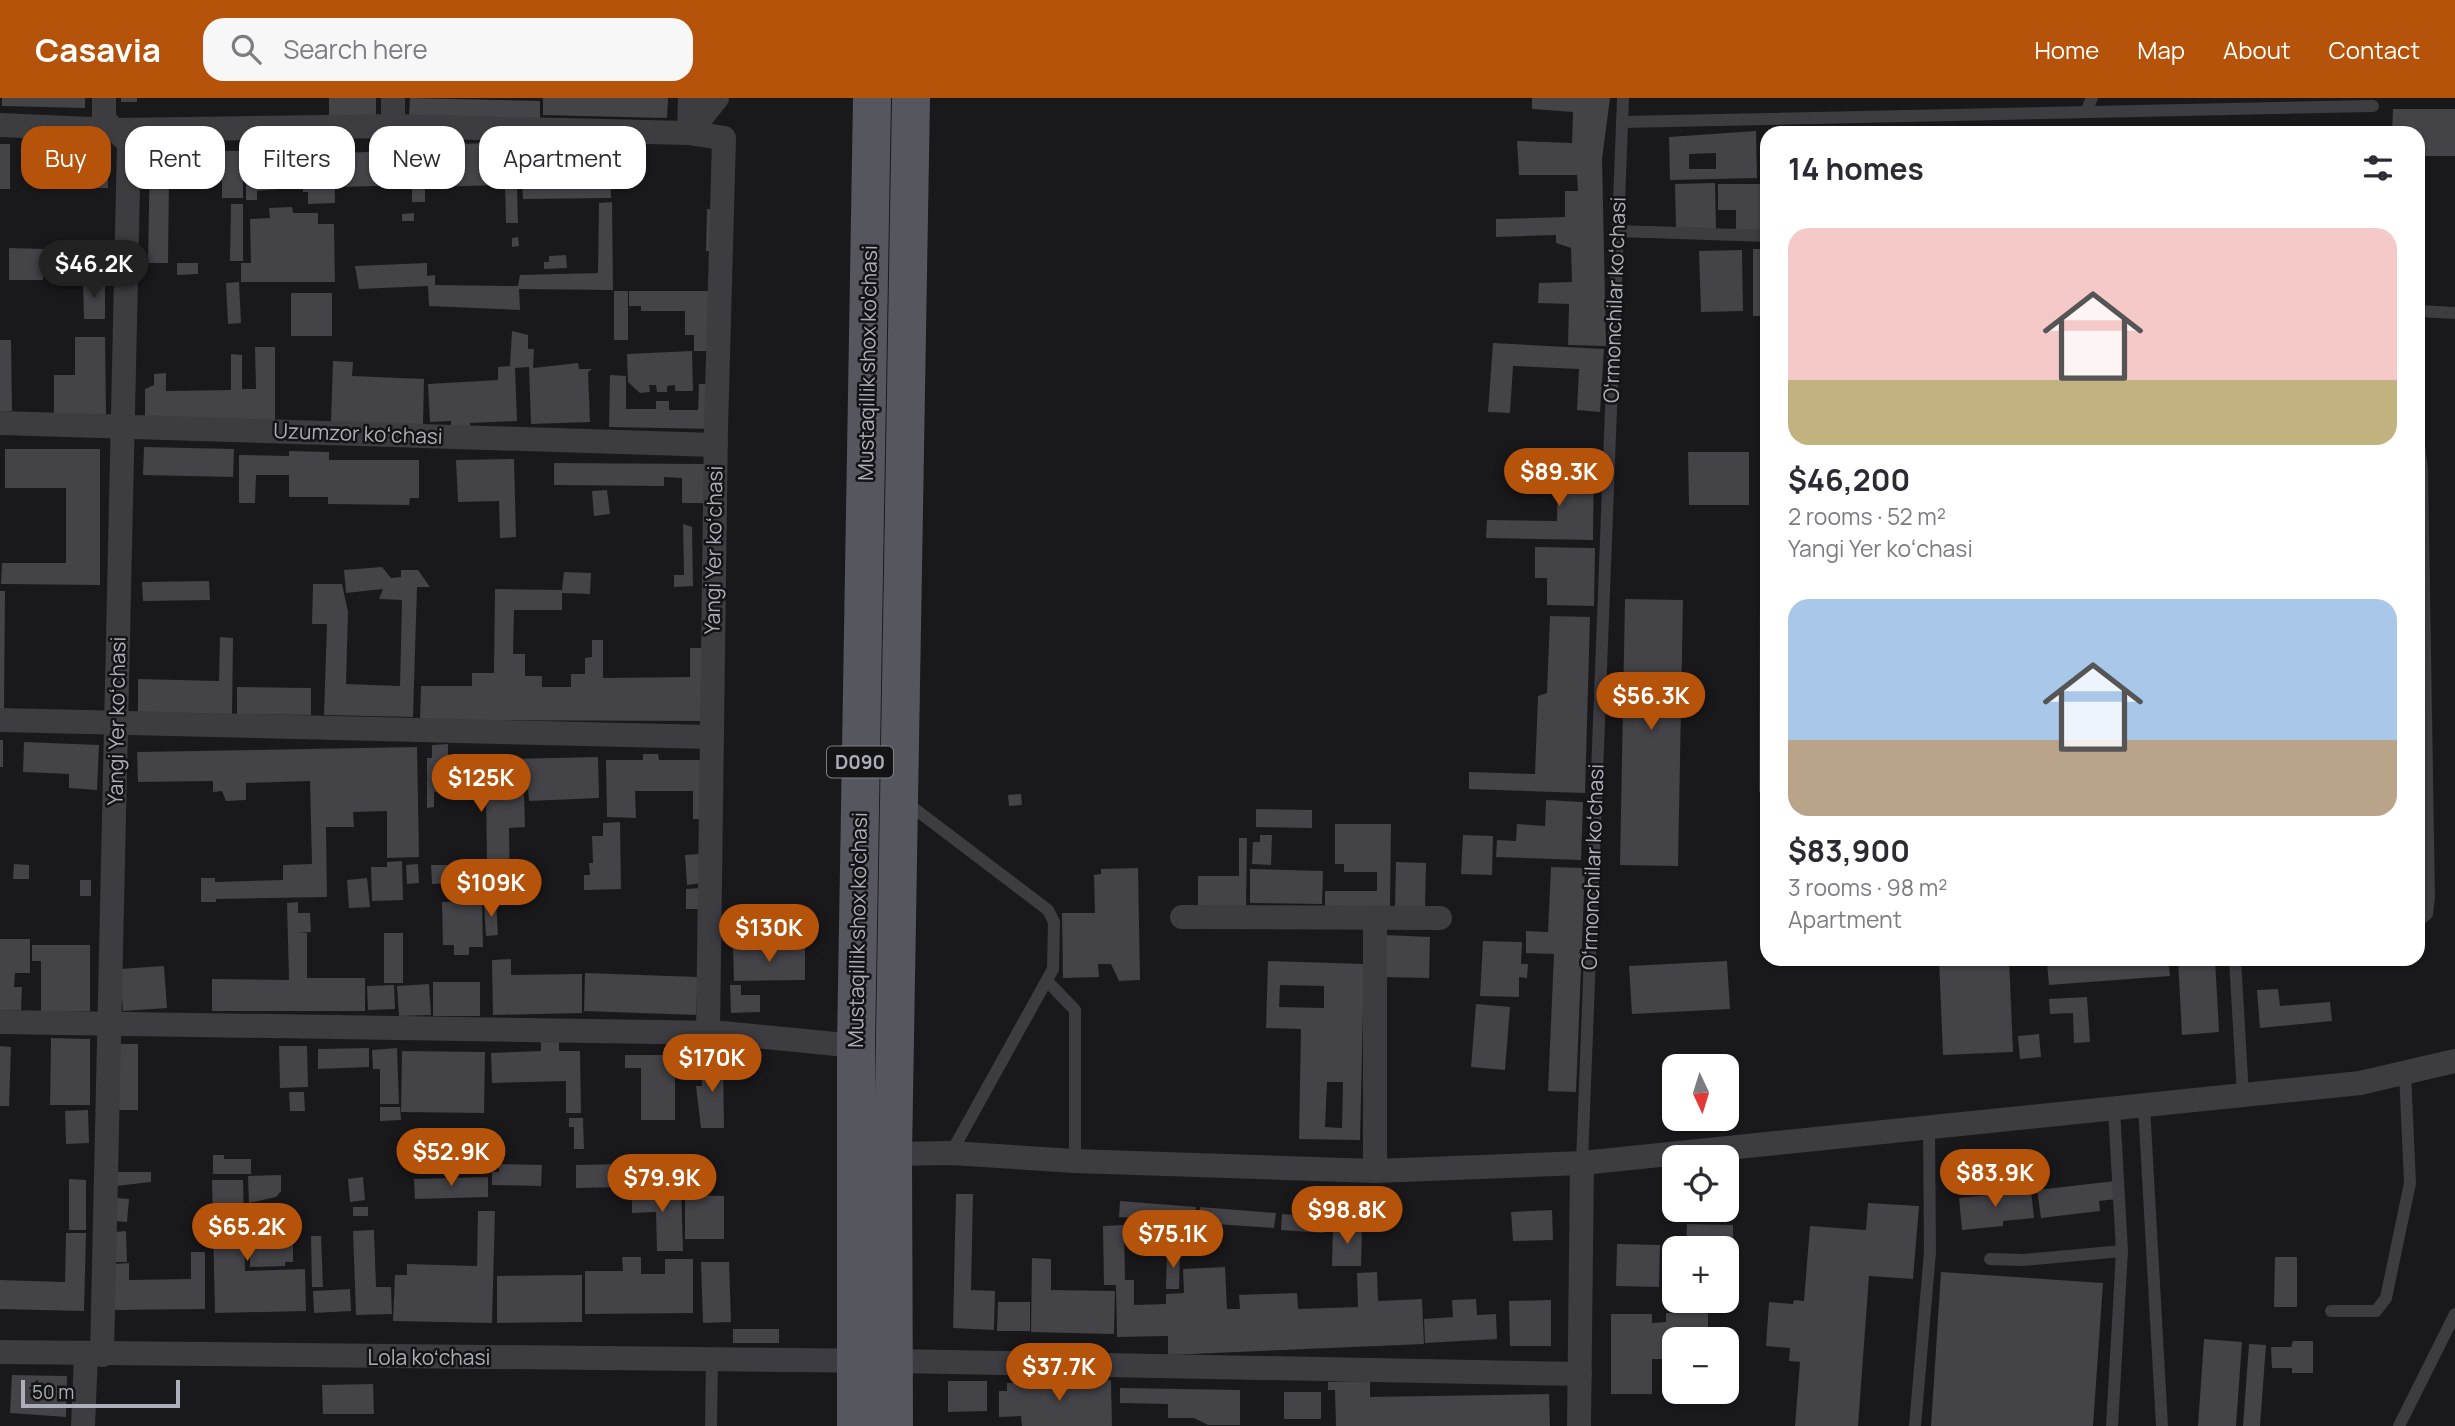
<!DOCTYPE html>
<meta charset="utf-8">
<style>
:root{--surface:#fff;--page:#f7f7f7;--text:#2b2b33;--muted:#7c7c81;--accent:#b45309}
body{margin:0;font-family:Manrope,sans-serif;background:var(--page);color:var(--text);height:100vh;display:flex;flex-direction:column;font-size:26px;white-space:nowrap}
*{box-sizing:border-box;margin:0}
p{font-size:23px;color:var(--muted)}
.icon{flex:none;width:38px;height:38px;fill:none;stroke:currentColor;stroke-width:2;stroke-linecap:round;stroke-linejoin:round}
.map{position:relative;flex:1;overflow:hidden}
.side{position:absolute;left:1760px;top:28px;width:665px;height:840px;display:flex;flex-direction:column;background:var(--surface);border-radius:21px;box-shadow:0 2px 5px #0004}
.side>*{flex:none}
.hud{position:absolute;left:21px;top:28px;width:665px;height:63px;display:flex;gap:14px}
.needle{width:46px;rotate:176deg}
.buttons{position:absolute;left:1662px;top:956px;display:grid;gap:14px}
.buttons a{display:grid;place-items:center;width:77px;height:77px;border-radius:14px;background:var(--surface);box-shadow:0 2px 5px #0004;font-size:35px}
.scale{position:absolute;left:21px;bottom:18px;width:159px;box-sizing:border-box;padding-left:7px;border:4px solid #acaeb9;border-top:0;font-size:19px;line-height:24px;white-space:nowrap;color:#acaeb9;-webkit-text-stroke:5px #141416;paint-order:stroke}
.price{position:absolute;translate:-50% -60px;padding:0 16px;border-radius:24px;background:var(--accent);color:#fff;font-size:23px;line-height:46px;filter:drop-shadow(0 2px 4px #0008)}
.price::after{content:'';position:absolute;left:50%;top:42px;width:21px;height:16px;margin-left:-10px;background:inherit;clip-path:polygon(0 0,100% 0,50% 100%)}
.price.active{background:#222;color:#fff}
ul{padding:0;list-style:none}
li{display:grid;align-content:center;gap:14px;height:371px;padding:0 28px}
li span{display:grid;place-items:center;height:217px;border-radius:21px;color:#555}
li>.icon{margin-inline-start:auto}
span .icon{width:126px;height:126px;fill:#fffc;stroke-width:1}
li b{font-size:30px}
h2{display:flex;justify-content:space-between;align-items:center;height:84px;padding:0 28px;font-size:30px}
.chip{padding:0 24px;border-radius:21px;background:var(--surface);box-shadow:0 2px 5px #0004;font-size:24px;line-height:63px}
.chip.active{background:var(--accent);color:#fff}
header{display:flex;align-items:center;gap:42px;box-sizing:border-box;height:98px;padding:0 35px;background:var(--accent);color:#fff}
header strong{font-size:33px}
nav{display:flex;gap:38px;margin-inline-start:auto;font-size:24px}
.search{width:490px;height:63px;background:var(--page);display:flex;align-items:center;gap:18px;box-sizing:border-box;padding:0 24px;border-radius:21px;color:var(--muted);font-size:26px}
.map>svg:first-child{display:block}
.building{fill:#434348;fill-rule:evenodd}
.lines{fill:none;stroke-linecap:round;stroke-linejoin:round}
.lane{stroke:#3c3c41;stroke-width:12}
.street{stroke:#3c3c41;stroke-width:24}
.primary{stroke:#56565e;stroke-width:38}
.labels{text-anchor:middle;stroke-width:5;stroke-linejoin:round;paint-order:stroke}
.shield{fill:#141416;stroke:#7e8088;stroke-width:2}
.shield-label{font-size:19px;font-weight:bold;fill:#acaeb9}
.street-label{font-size:21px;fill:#acaeb9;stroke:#141416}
</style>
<header>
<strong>Casavia</strong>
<div class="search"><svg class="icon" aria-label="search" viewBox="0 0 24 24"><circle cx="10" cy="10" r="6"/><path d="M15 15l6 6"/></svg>Search here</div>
<nav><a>Home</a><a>Map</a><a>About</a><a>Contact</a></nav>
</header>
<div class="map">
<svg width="2455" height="1328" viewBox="0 0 2455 1328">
<rect width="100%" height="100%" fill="#19191b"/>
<!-- building -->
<g class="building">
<path d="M2 0H85V10L2 8Z"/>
<rect x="121" y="0" width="16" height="4"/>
<rect x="329" y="0" width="47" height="18"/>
<path d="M410 0 540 3V24L409 19Z"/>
<path d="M543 0H668L667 20 543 17Z"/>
<path d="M1532 0H1610L1602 61 1606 248 1568 247 1569 206 1538 205 1539 185 1572 184 1571 150 1556 145V137L1496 139V121L1565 119V93H1578L1577 77H1519L1517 43 1572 45 1573 14 1532 11Z"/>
<path d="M2393 11H2455V58H2418V35H2392Z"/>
<path d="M2357 30V35H2262V31Z"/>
<path d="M1756 33 1757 80 1670 82 1669 39ZM1716 55V71H1689V56Z"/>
<path d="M486 45V55L516 54 518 125H506L505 87 425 89V104H412V87L339 89 338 55 458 51V46Z"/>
<rect x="0" y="46" width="10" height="45"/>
<path d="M246 49H334L335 105 308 106V94H303L302 70H299V89L257 93V102H246Z"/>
<path d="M1764 50H1768V73H1765Z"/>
<rect x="64" y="51" width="44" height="39"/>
<path d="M150 52 243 53V100H222V79L169 78 168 165H148Z"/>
<path d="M521 59H610L611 100 523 101Z"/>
<rect x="1764" y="76" width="4" height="58"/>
<path d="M1715 85 1716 131H1676L1675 86Z"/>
<path d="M1718 86H1762V132H1736V112H1718Z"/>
<path d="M612 104 613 192 519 191 520 212 429 208 428 188 359 191 355 168 427 165V178L435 177V187L518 188 520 177 598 175 599 105Z"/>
<path d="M231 106H243V163H230Z"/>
<path d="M292 109 293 115H318V126H334L335 184H241V165H251L250 121 270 120 269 110Z"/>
<path d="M707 111 720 112 719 153H706Z"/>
<path d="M414 115V123H402V116Z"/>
<path d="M518 139 519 148 512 149V140Z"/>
<path d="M9 150 44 151 43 182H9Z"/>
<rect x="1753" y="151" width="15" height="67"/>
<path d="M1742 152 1743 213 1701 214 1699 153Z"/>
<path d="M566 157 567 170 544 171V164H549V158Z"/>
<path d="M177 165H198V176L177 177Z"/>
<path d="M83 183H105V221H84Z"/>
<path d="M239 184 241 225 228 226 226 185Z"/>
<rect x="614" y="193" width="14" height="49"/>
<path d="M629 193H717V253H694V237H685V213H641V208H629Z"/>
<rect x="291" y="195" width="41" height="43"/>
<path d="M512 233 528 237V251H534L533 270 578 265 579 271H592L588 274 590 324 531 326 529 269 515 270 517 323 470 325V331H451V323L430 324 428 286 498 282V269L510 268Z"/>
<path d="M75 239H105L106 316 54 317V277H75Z"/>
<path d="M0 242H11L12 313H0Z"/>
<path d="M1493 245 1604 251 1600 314 1577 312 1579 271 1513 268 1510 315 1488 314Z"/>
<path d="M255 249H275V324H145V291L154 287V276L166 275V293L231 292V256L242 257V291H256Z"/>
<path d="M692 253 693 293H675V287L667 288V294H657L656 287H649L650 294 640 295 628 284 627 256Z"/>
<path d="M333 263 353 264 352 278 424 281 423 327 331 324Z"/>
<path d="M610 277 626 278V311H656V303H669V312H698L699 286H715V331L609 329Z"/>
<path d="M144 349 234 351 233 379 143 377Z"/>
<path d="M5 351H100V487L1 486 2 465H66V390H5Z"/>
<path d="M289 353 329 354V362H419V400H410L409 407 328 406V399H289V377H256L255 405H239V357L289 358Z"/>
<path d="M1688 354H1749V407H1689Z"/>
<path d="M1558 359H1594L1593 442 1486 440 1487 422 1557 423Z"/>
<path d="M514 361 516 439 500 440 499 403 458 404 456 362Z"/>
<path d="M554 365 704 366V405H682V380L664 379V388L554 387Z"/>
<path d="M607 392 610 416 594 418 592 393Z"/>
<path d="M683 426 692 429 693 488 674 489V477H684Z"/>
<path d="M1535 449 1595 450 1594 508 1547 507V480H1535Z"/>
<path d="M382 469 391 480 401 479V472H418L430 489H417L413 619 324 617 327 526H312L313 486H342L348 514 346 586 400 588 402 502 379 501 383 491 346 495 344 472Z"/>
<path d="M564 474 591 475 590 496 562 495V512H514L513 556H525V578H542V589H571V576H585V560L592 559V542H603V580L690 579V550H703V623L420 622 421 588H472V575H494L495 491 562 492Z"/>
<path d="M209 483 210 502 143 503 142 484Z"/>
<path d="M0 493H5L4 610H0Z"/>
<path d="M1625 501 1683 502 1678 768 1620 767Z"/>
<path d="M1760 502H1768V694H1759Z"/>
<path d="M1550 518 1590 519 1585 695 1469 691V674L1535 676 1538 598 1547 595Z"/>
<path d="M220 539 233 540 232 616 138 615V581L219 583Z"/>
<path d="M237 589 311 590V617L237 616Z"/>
<rect x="0" y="642" width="3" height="27"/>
<path d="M24 644 99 647 97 692 69 690V676L23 674Z"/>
<path d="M448 646V659L507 658 508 697H524L525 729 509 730 510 797 461 798V763H487L486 693 434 694V709L427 710V660H432V647Z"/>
<path d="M417 649 419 759 387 760V713L353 714 354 729H326L327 799 216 801V804H201V780H215V784L283 782V767L312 766 310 683 246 685V702L226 703 222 693 213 694V683L138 684 137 654Z"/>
<path d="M643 656H658L659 662H702V721H693V693H635L636 720 607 719 606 662H643Z"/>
<path d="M598 659 599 700 529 703 528 692H511L510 661Z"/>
<path d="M1021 696 1022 707 1009 708 1008 697Z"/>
<path d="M1546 702 1583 704 1581 762 1496 759 1497 742 1516 743 1517 726 1545 728Z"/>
<path d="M1256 711 1312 712V730L1256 729Z"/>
<path d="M620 724 621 791 584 792V777H590L589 765H593L592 738H603V725Z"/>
<path d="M1335 726H1391L1390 808H1325V793H1377V774H1344V766H1335Z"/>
<path d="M1260 737H1272L1271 767 1252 766 1253 744H1260Z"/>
<path d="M1463 737 1493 738 1492 777 1461 776Z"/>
<path d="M1239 740H1247L1246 808H1198V778H1239Z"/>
<path d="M700 756 702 785 687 787 685 757Z"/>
<path d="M402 763 403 802 372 803 371 769H387V764Z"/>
<path d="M1396 764 1426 765 1425 810 1395 809Z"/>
<path d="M14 766 29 767V781H13Z"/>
<path d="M418 766 419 785 407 786 406 767Z"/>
<path d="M431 767H449V785L432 786Z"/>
<path d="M1551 769 1585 770 1576 994 1548 993 1554 856 1526 855V833L1548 834Z"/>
<path d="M1138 770 1140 882 1119 883 1111 866H1098L1099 879 1063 880 1062 815H1095L1094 777 1101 776V771Z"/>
<path d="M1250 771 1323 773 1322 806 1250 805Z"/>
<path d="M367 780 370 809 349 810 347 782Z"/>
<rect x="80" y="782" width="11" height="16"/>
<path d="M701 790V811H686V791Z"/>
<path d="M482 803 483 849H469V857H454V847H443L442 804Z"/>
<path d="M298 804V815H310L311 834 297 835H307V880H365V913H212V881L289 882 287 805Z"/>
<path d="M496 804 498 837 486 838 484 805Z"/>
<rect x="384" y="835" width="19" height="50"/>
<path d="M1384 837 1430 839 1429 880 1383 879Z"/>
<path d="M0 841H30V875H15L14 889H22L21 912H0Z"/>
<path d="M1483 843 1522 844 1521 866H1528L1527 880 1519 879V899L1480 898Z"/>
<path d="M32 847H90V913H41V863H32Z"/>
<path d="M805 849V882L734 883 733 850Z"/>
<path d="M511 861V877L582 876V915L493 917 492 862Z"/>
<path d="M1939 861H2009L2013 954 1943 957Z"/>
<path d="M2094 861H2168L2170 878 2049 887 2047 865Z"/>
<path d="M2178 861H2215L2219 934 2182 937Z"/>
<path d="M1268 863 1364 866 1360 1042 1299 1041 1301 931 1266 930ZM1280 887 1324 888V910L1279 909ZM1327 984H1343L1342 1030 1325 1029Z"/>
<path d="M1727 863 1730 911 1632 916 1629 868Z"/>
<path d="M164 868 167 910 123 913 120 871Z"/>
<path d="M585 875 698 879 696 917 584 913Z"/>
<rect x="433" y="884" width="47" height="34"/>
<path d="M429 886 431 917 399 918 397 888Z"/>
<path d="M394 887 395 911 368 912 367 888Z"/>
<path d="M730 887H741V897H760V914L731 915Z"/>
<path d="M2278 891 2280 908 2330 904 2332 923 2260 930 2257 892Z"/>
<path d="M2087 899 2090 944 2074 945 2073 915 2050 916 2049 901Z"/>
<path d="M1476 906 1510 909 1505 972 1471 969Z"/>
<path d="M2039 936 2041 959 2020 961 2018 938Z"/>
<path d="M51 940 90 941V1007H50Z"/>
<path d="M541 944H559V953H580L581 1015H566V983L492 985 491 955 541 953Z"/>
<path d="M117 946H138V1012H118Z"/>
<path d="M0 948 11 949 9 1008H0Z"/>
<path d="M279 948H307L308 989 280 990Z"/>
<path d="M369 950V969L318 971V951Z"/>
<path d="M397 950 399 1006H380V971H373L372 952Z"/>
<path d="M402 953 485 954 484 1015 401 1014Z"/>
<path d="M625 957H675V1022H641V970H625Z"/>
<path d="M701 960H723L724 1030H701L696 988H702Z"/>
<path d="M289 994H304L305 1013H290Z"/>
<path d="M380 1009H400L401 1022 380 1023Z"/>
<path d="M88 1012 89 1045 66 1046 65 1013Z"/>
<path d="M569 1020H583L584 1051H574V1029H569Z"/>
<path d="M213 1057H224V1061H251V1076H213Z"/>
<path d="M499 1066 542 1067 541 1088 492 1087V1074H499Z"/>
<path d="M627 1066 628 1089 576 1090V1067Z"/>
<path d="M116 1074H151V1084L116 1088Z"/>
<path d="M281 1077V1093L276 1099 249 1105 248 1078Z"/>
<path d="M363 1079 365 1102 350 1104 348 1081Z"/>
<path d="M488 1079V1099L415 1101 414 1081Z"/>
<path d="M69 1081 86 1082V1132H69Z"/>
<path d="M212 1082H243L245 1173 305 1171 306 1213 215 1215Z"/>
<path d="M2115 1083 2117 1101 2099 1103 2100 1113 2041 1120 2037 1092Z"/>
<path d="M681 1089 683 1153H657L656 1114 632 1115V1090Z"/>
<path d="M2031 1092 2034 1120 2003 1123V1128L1962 1132 1959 1100Z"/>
<path d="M956 1096H973L971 1192 995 1193 994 1232 953 1230Z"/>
<path d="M685 1097 724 1098V1141H685Z"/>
<path d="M117 1100 129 1101 127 1124 116 1123Z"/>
<path d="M1120 1103 1196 1109 1195 1124 1119 1119Z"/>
<path d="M1868 1105 1919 1108 1913 1181 1869 1178 1858 1328H1795L1800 1264 1789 1263 1790 1250 1766 1248 1769 1204 1793 1206 1794 1202 1804 1203 1810 1128 1866 1132Z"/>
<rect x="353" y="1109" width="15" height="9"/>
<path d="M1200 1109 1276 1115 1274 1130 1199 1125Z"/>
<path d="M1552 1112 1553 1142 1513 1143 1511 1114Z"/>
<path d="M478 1113H495L492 1225 393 1223 395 1177H407V1166L477 1168Z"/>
<path d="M1282 1116 1325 1119 1324 1135 1281 1132Z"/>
<path d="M1687 1126 1733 1127V1151L1686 1149Z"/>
<path d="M1124 1127 1125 1182H1134V1207L1166 1206V1196L1184 1195 1183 1171 1225 1169 1227 1211H1240L1239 1197 1297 1195 1298 1211 1358 1209 1357 1175 1377 1174 1378 1203 1422 1201 1424 1246 1168 1257V1238L1117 1239 1116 1187H1104L1103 1128Z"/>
<path d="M1333 1128H1362L1361 1168H1332Z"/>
<path d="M374 1132 376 1189H391L392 1216 356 1217 353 1133Z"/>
<path d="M126 1133 127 1164H115V1134Z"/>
<path d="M66 1135H86L84 1213 0 1211V1182L65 1184Z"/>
<path d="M293 1136V1164H285V1168L250 1169V1145H254V1137Z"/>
<path d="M311 1138H321L323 1189H312Z"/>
<path d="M1617 1146 1660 1147 1659 1189 1616 1188Z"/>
<path d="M1167 1153H1180L1179 1191H1166Z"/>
<path d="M191 1154H205V1211L113 1212V1166L129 1165V1182L191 1181Z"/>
<path d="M622 1159H641V1176H665V1161H693V1215L585 1216V1173H623Z"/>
<path d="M2275 1159H2297V1209H2274Z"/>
<path d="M1032 1160 1051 1161V1192L1115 1193 1114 1236 1031 1234Z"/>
<path d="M701 1164H729L731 1224 703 1225Z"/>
<path d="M1941 1174 2103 1185 2093 1328H1931Z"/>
<path d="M582 1177V1224L497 1225V1178Z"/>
<path d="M350 1191 351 1213 314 1215 313 1193Z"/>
<path d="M1476 1201 1477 1217 1496 1216 1497 1241 1425 1245 1424 1221 1453 1219 1452 1202Z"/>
<path d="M1551 1202V1248H1510L1509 1203Z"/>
<path d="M998 1204H1030V1233H997Z"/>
<path d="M1666 1215H1708V1241H1675V1261H1652V1296H1611V1216H1652V1225L1666 1224Z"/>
<rect x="733" y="1231" width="46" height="14"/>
<path d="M2204 1241 2242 1244 2236 1328H2198Z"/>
<path d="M2293 1243H2313V1275H2292V1270H2272L2271 1249H2291Z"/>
<path d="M2249 1246 2266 1247 2260 1328H2243Z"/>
<path d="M12 1277 67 1278 66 1319 10 1315Z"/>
<path d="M1111 1282 1112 1328H1022L1021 1318 999 1319V1293H1007V1285Z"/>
<path d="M948 1283H987V1313L948 1314Z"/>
<path d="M1370 1283V1299L1549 1296 1550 1328H1336L1335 1292H1328V1284Z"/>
<path d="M373 1286 374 1316H323L322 1287Z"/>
<path d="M1120 1290 1240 1292V1327H1208L1194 1320H1168V1306L1120 1305Z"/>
<rect x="1284" y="1294" width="37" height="27"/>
</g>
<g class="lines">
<!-- lane -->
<g class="lane">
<path d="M2086 14 2092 0"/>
<path d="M1622 24 2373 8"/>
<path d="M1618 133 1768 138"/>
<path d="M2418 213 2455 215"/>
<path d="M2418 341 2422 370 2429 799 2427 816 2418 823"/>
<path d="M907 705 1048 812 1054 824 1053 871 951 1055"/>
<path d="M2235 861 2243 997"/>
<path d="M1047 883 1075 912V1063"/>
<path d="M2144 1008 2162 1328"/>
<path d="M1582 1065 1623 0"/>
<path d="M1990 1161 2023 1162 2122 1153"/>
<path d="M2331 1213H2376L2386 1200 2410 1085 2405 975"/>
<path d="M711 1328 712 1262"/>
<path d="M1915 1328 1930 1154 1929 1030"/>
<path d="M2112 1328 2122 1153 2114 1011"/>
<path d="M2399 1328 2455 1216"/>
</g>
<!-- street -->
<g class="street">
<path d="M690 0 689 35 724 40 716 330 708 935"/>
<path d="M0 27 115 32 393 28 689 35 717 0"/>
<path d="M393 28V0"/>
<path d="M0 325 716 347"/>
<path d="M0 622 712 639"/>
<path d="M1182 819 1440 820"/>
<path d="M1375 820V1073"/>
<path d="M0 924 723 935 856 948"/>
<path d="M893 1056 951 1055 1075 1063 1375 1073 1582 1065 2360 985 2455 963"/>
<path d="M0 1254 895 1263 1580 1276"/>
<path d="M102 1257 129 45 104 22V0"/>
<path d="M83 1328 86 1257"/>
<path d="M1579 1328 1582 1065"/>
</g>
<!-- primary -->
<g class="primary">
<path d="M856 1328V948L872 0"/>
<path d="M894 1328 893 1056 911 0"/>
</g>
</g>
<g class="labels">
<!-- shield labels -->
<rect class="shield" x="827" y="648.5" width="66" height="31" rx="5"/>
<g class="shield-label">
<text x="860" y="671">D090</text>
</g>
<!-- street labels -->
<g class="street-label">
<text transform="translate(1615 202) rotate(-88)" y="7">Oʻrmonchilar koʻchasi</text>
<text transform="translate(868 265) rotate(-89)" y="7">Mustaqillik shox ko'chasi</text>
<text transform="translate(358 336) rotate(2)" y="7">Uzumzor koʻchasi</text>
<text transform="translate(714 452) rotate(-89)" y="7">Yangi Yer koʻchasi</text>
<text transform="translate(117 623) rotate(-89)" y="7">Yangi Yer koʻchasi</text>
<text transform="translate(1593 769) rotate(-88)" y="7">Oʻrmonchilar koʻchasi</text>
<text transform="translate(858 832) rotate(-89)" y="7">Mustaqillik shox ko'chasi</text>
<text x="429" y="1267">Lola koʻchasi</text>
</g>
</g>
</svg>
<div class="buttons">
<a><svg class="needle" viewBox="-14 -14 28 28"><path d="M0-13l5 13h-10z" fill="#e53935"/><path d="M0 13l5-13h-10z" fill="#7c7c81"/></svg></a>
<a><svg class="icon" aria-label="locate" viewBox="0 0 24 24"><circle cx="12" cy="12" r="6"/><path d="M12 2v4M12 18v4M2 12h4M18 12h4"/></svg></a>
<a>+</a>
<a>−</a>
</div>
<div class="scale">50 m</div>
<b class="price active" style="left:94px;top:202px">$46.2K</b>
<b class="price" style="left:1559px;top:410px">$89.3K</b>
<b class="price" style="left:1651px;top:634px">$56.3K</b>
<b class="price" style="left:481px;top:716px">$125K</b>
<b class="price" style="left:491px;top:821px">$109K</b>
<b class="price" style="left:769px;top:866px">$130K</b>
<b class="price" style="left:712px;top:996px">$170K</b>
<b class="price" style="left:451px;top:1090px">$52.9K</b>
<b class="price" style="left:1995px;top:1111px">$83.9K</b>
<b class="price" style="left:662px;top:1116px">$79.9K</b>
<b class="price" style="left:1347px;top:1148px">$98.8K</b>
<b class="price" style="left:247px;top:1165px">$65.2K</b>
<b class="price" style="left:1173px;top:1172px">$75.1K</b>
<b class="price" style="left:1059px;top:1305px">$37.7K</b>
<div class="hud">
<a class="chip active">Buy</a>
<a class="chip">Rent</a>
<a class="chip">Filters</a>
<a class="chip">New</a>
<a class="chip">Apartment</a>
</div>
<section class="side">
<h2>14 homes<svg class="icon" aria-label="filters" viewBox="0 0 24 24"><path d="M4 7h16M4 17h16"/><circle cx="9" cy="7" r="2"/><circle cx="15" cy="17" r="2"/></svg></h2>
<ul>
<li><span style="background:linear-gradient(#f6c9c9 70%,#c2b280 0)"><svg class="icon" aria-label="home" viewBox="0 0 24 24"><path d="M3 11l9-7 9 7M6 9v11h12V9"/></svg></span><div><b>$46,200</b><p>2 rooms · 52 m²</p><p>Yangi Yer koʻchasi</p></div></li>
<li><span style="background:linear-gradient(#a9c7e8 65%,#b9a48a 0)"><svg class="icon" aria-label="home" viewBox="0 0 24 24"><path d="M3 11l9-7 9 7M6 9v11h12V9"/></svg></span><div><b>$83,900</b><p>3 rooms · 98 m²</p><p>Apartment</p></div></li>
</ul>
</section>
</div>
